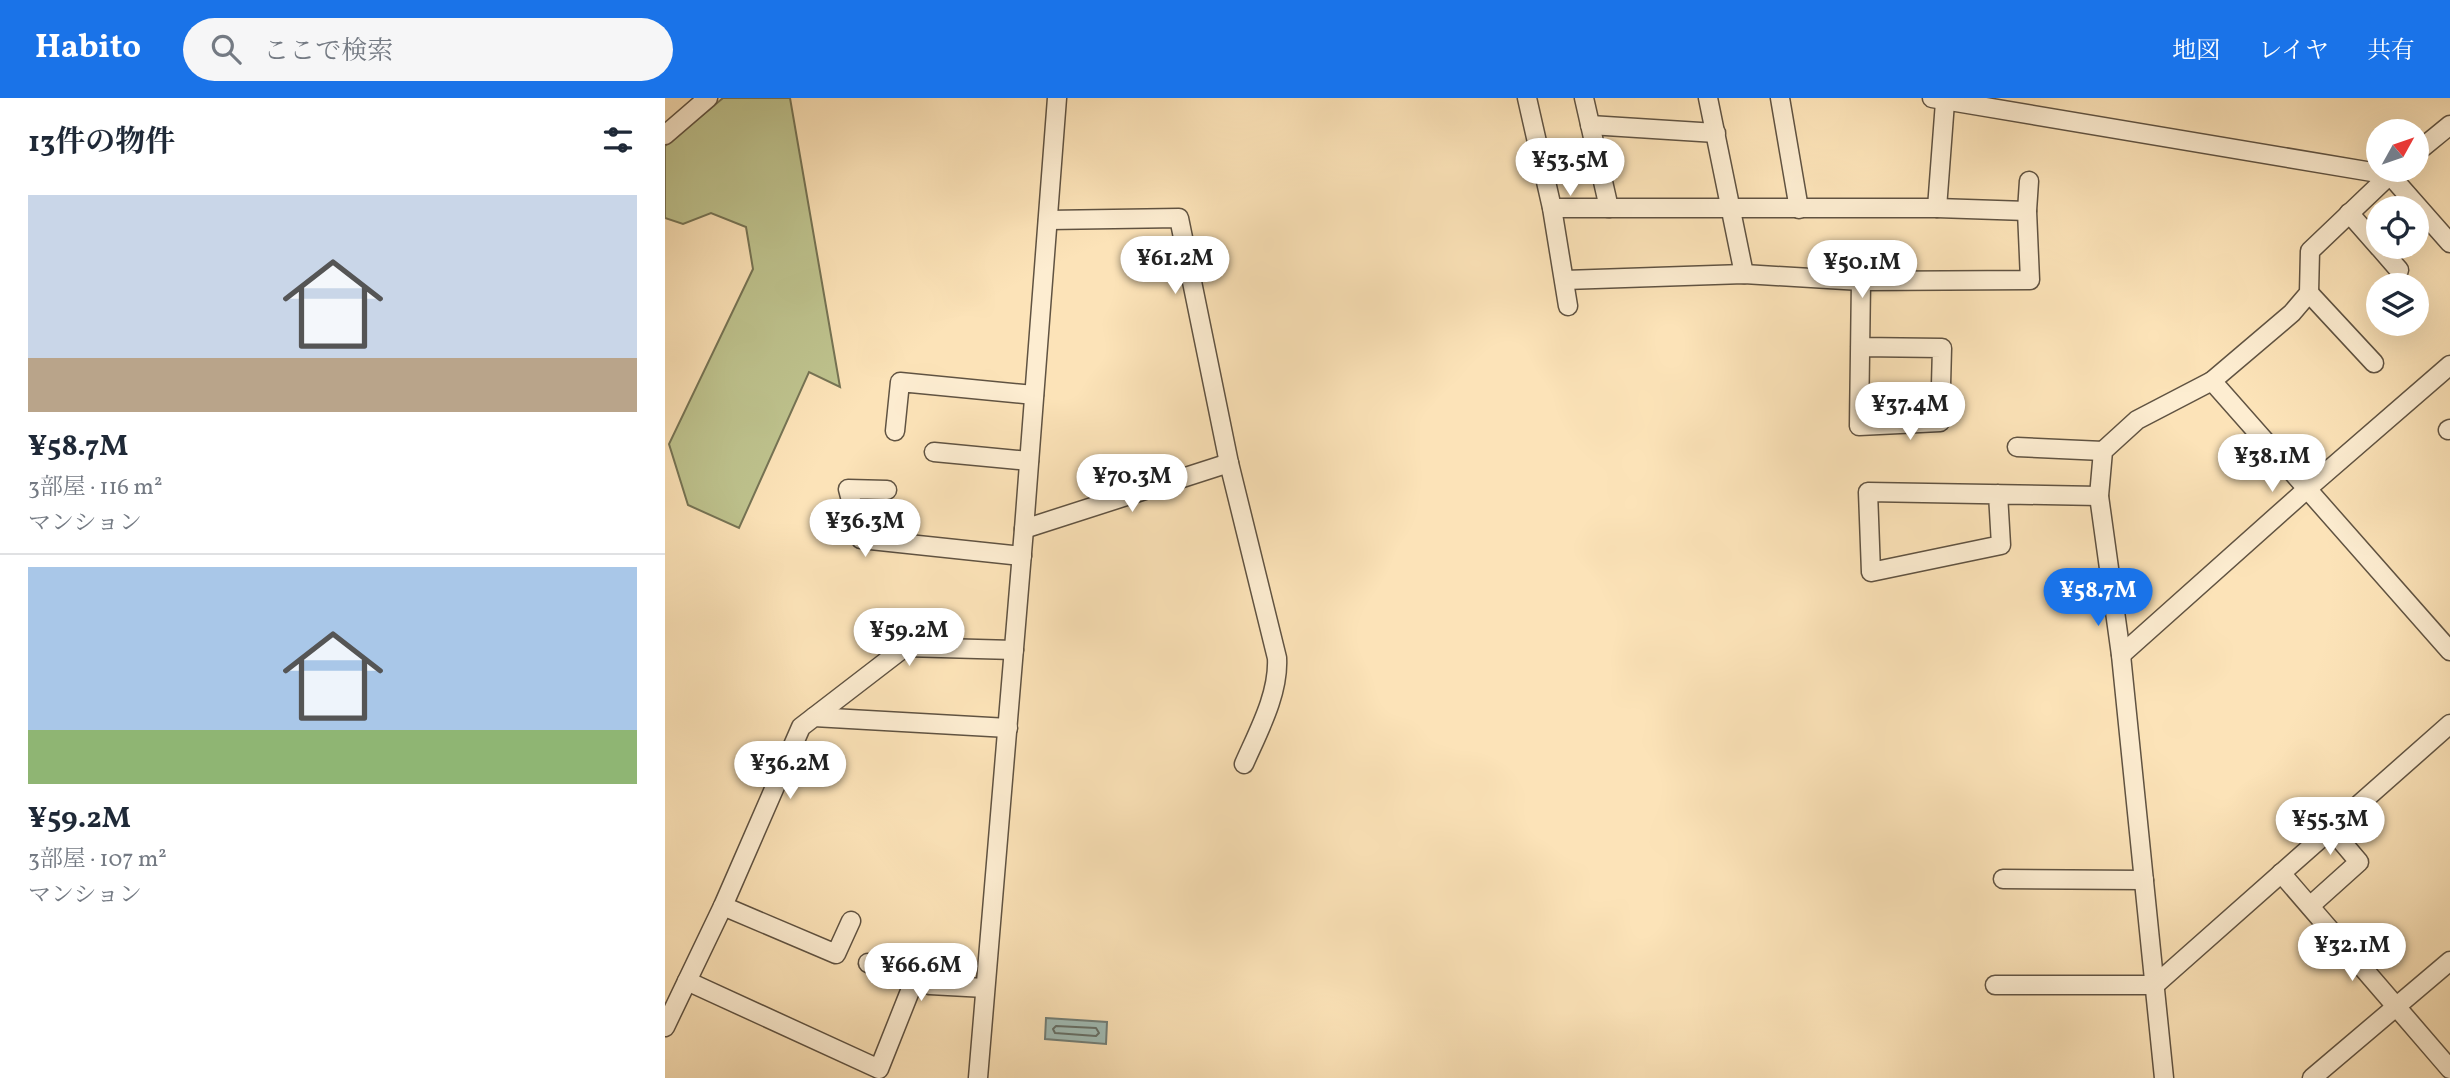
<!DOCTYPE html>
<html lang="ja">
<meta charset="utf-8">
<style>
:root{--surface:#fff;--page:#f6f6f7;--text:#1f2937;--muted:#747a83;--line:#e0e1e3;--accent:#1a73e8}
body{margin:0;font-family:Vollkorn,"Noto Serif JP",serif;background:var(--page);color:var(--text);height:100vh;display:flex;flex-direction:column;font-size:26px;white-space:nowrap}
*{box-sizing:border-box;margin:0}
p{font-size:23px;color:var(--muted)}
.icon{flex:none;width:38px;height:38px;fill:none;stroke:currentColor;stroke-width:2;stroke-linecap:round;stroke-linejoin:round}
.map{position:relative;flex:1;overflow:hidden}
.drawer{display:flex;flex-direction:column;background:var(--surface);width:665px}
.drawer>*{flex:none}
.needle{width:46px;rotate:50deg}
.controls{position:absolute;left:1701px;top:21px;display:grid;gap:14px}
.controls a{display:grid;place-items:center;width:63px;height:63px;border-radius:50%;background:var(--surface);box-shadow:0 7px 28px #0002;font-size:35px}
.price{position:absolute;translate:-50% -60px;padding:0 16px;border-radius:24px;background:#fff;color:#222;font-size:23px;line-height:46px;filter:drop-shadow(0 2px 4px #0008)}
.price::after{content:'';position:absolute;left:50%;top:42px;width:21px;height:16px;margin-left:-10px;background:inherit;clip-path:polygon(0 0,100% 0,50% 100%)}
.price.on{background:var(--accent);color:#fff}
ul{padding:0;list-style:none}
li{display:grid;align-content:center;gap:14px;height:371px;padding:0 28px}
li+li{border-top:2px solid var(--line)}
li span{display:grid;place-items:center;height:217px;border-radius:0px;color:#555}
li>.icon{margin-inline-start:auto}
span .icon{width:126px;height:126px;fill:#fffc;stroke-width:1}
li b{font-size:30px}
h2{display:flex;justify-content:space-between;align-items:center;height:84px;padding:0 28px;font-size:30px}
header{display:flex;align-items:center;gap:42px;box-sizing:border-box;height:98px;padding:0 35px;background:var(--accent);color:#fff}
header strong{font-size:33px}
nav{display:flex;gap:38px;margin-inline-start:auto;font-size:24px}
.search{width:490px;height:63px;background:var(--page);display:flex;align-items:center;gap:18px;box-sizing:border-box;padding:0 24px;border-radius:38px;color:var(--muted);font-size:26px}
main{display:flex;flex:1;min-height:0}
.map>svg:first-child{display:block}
.green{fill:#bfc48f;stroke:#767455;stroke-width:2}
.water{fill:#a1bdb6;stroke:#727f78;stroke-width:2}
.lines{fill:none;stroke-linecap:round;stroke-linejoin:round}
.shore{stroke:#667068;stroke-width:2}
.minor-casing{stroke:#605342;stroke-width:21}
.minor{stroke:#fdedd1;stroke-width:18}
</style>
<header>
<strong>Habito</strong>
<div class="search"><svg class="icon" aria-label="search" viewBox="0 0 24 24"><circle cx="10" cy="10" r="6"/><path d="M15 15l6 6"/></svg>ここで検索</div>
<nav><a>地図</a><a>レイヤ</a><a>共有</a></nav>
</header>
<main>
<section class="drawer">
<h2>13件の物件<svg class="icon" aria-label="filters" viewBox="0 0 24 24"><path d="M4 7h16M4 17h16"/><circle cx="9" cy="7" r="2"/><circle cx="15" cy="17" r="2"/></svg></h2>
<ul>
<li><span style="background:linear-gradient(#c9d6e8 75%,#b9a48a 0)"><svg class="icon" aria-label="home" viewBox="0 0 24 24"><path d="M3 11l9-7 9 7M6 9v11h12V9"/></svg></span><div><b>¥58.7M</b><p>3部屋 · 116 m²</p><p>マンション</p></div></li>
<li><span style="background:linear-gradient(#a9c7e8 75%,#8fb573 0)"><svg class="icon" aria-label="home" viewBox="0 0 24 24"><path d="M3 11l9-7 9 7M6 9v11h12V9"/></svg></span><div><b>¥59.2M</b><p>3部屋 · 107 m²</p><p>マンション</p></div></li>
</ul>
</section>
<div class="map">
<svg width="1785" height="980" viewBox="0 0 1785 980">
<rect width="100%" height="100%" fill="#fce3b8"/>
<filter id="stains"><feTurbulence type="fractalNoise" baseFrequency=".00286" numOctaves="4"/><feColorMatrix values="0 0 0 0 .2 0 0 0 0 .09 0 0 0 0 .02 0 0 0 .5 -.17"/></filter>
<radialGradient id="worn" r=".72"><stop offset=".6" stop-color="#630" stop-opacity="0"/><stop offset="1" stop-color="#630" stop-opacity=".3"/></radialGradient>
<!-- green -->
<path class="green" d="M58 0H125L175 289 144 274 74 430 23 407 4 346 88 171 81 129 46 115 18 126 0 120V48Z"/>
<!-- water -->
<path class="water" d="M381 920 442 924 441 946 380 941Z"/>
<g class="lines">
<!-- shore -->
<path class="shore" d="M391 928 431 930 434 935 431 938 390 935 388 931Z"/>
<defs>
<g id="minor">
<path d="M862 0 887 110 903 208"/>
<path d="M919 0 944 110"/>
<path d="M1043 0 1079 176"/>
<path d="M1115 0 1134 111"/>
<path d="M1267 0 1725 77 1785 145"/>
<path d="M925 27 1051 35"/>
<path d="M0 37 43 0"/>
<path d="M1752 54 1785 27"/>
<path d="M887 110H1272L1362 113"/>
<path d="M1272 110 1280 4"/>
<path d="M1684 115 1713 148"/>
<path d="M383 122 514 120 564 365 612 560C614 596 593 634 579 666"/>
<path d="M1714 149 1734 172"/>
<path d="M900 182 1079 176 1196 183 1365 182 1362 113 1364 83"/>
<path d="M1644 195 1709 265"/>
<path d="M1195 249 1277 250 1275 324 1194 328 1196 183"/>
<path d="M1547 283 1785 553"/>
<path d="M1783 332 1785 331"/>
<path d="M230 333 235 284 369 297"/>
<path d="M1352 349 1438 353"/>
<path d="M269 354 364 363"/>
<path d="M222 392 183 391 196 441 357 458"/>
<path d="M1333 396 1336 447 1206 474 1203 394 1434 398"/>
<path d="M359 431 564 365"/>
<path d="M1456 557 1642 391 1785 267"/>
<path d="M149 619 240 549 349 552"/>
<path d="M1616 775 1785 971"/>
<path d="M1338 781 1479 782"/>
<path d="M58 808 171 856 186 823"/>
<path d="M1645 808 1694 764 1666 731"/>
<path d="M203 865 265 887 320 890"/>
<path d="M22 883 214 971 249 883"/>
<path d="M1330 887H1490L1785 626"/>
<path d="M0 929 58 808 136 629 149 619 343 630"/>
<path d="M313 980 359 431 392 0"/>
<path d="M1499 980 1456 557 1434 398 1438 353 1472 322 1547 283 1627 215 1644 195 1645 153 1730 72"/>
<path d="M1647 980 1785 863"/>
</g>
</defs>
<!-- minor casing -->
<use href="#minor" class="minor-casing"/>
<!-- minor -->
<use href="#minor" class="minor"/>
</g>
<rect width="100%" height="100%" filter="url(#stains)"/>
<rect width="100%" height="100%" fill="url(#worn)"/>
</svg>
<div class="controls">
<a><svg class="needle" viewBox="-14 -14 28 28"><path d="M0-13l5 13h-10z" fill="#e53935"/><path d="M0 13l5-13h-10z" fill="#747a83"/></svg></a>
<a><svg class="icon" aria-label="locate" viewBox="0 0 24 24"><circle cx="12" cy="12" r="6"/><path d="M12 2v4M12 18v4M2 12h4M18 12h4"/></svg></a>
<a><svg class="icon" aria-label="layers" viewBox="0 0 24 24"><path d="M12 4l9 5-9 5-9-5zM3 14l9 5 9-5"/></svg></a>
</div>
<b class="price" style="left:905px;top:100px">¥53.5M</b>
<b class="price" style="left:510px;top:198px">¥61.2M</b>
<b class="price" style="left:1197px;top:202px">¥50.1M</b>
<b class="price" style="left:1245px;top:344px">¥37.4M</b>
<b class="price" style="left:1607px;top:396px">¥38.1M</b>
<b class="price" style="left:467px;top:416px">¥70.3M</b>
<b class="price" style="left:200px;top:461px">¥36.3M</b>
<b class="price on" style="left:1433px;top:530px">¥58.7M</b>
<b class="price" style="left:244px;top:570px">¥59.2M</b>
<b class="price" style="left:125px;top:703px">¥36.2M</b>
<b class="price" style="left:1665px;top:759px">¥55.3M</b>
<b class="price" style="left:1687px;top:885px">¥32.1M</b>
<b class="price" style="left:256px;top:905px">¥66.6M</b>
</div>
</main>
